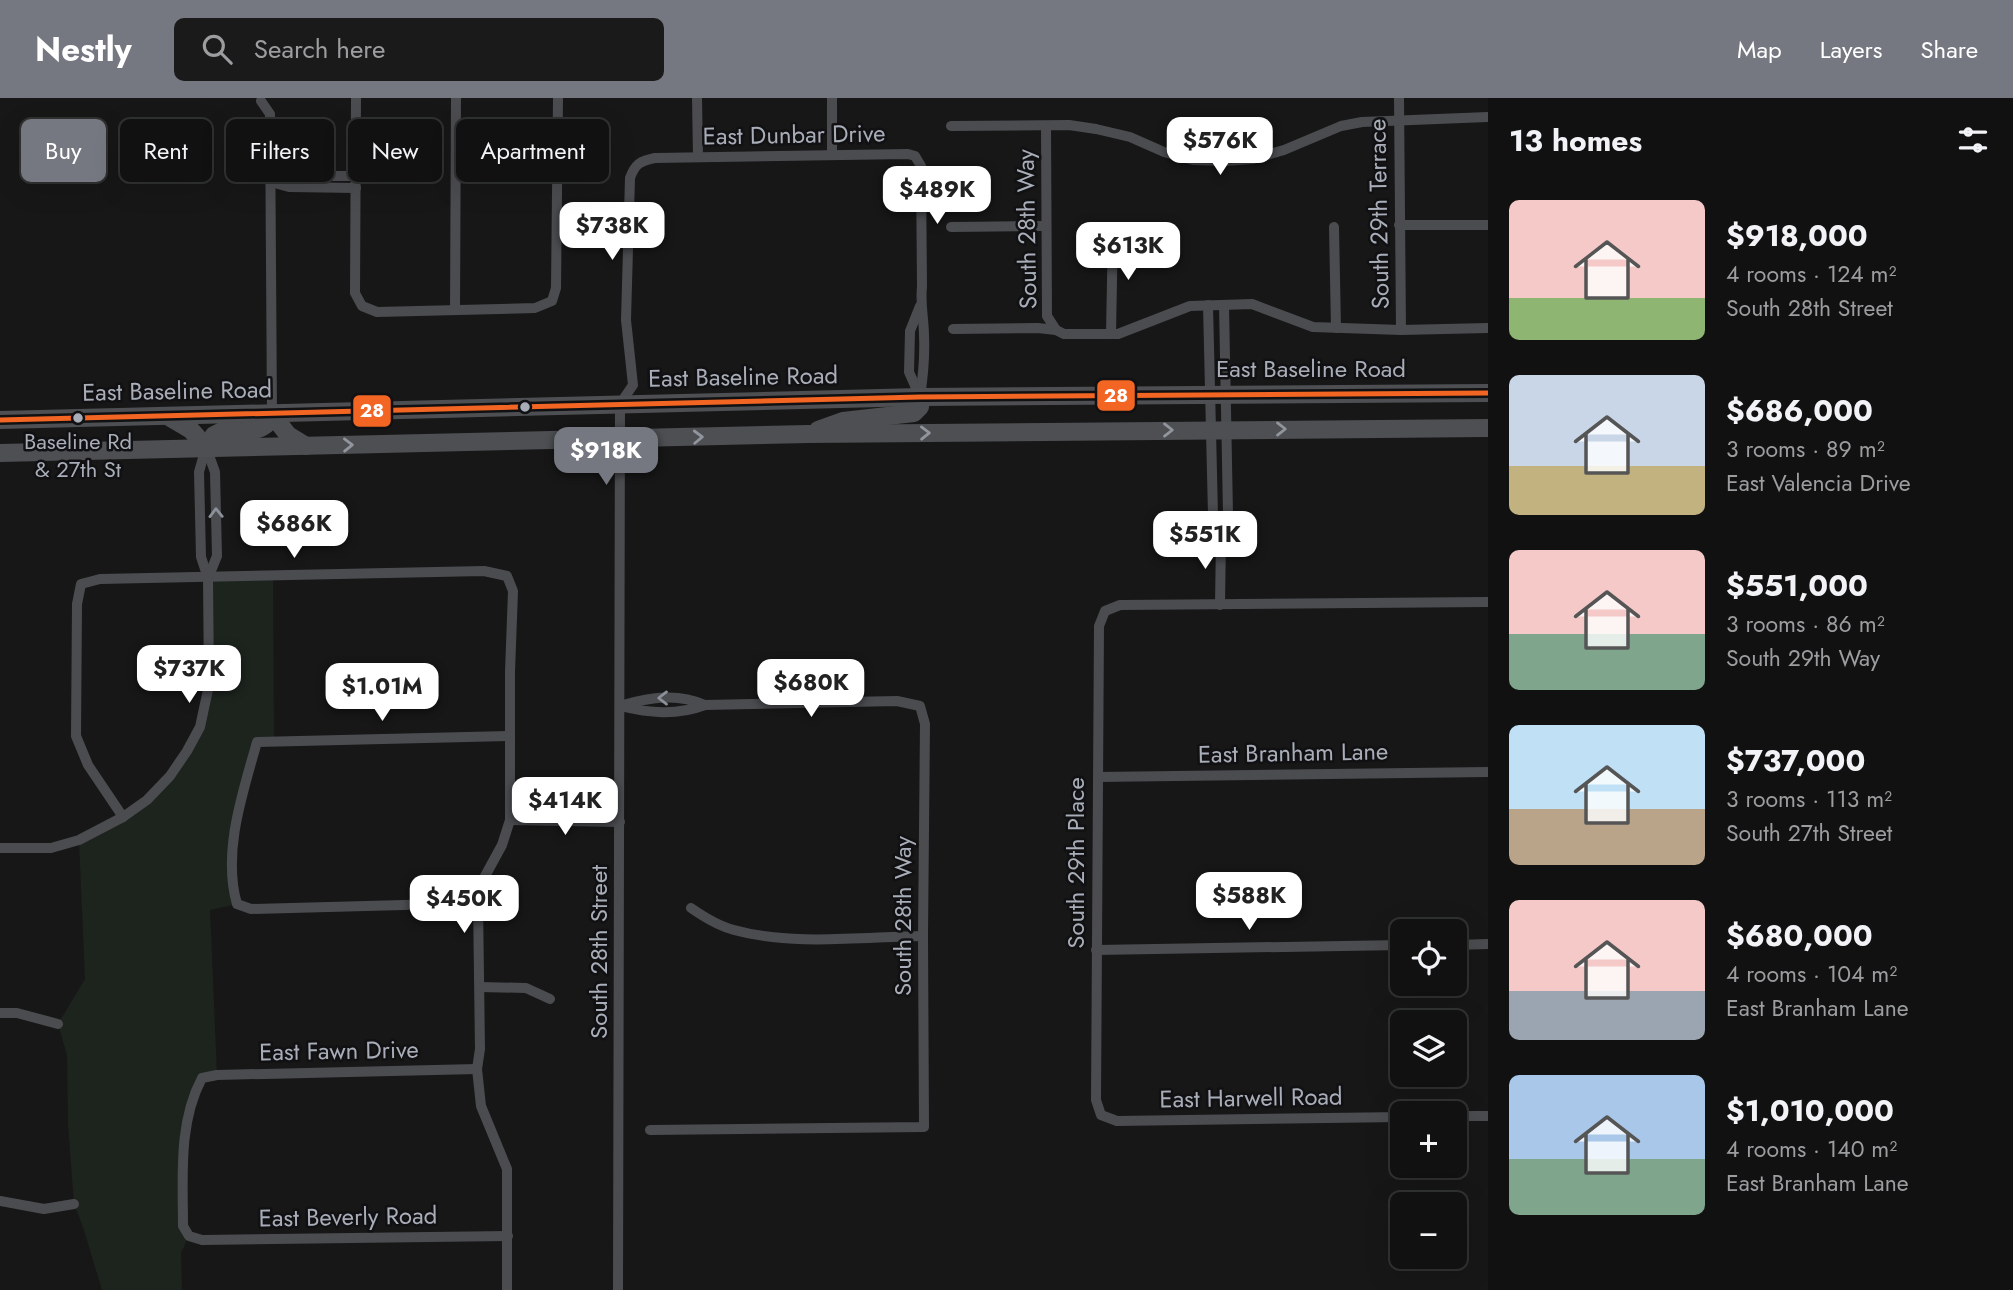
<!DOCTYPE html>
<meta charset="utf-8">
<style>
:root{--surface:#111;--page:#1a1a1a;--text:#f1f3f6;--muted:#9c9d9f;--line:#303131;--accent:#757880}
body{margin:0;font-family:Jost,sans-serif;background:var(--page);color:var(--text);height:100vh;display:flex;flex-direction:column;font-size:26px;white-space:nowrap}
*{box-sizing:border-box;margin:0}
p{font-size:23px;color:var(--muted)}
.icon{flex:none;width:38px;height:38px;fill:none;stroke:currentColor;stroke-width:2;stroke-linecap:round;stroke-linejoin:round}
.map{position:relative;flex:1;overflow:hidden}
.side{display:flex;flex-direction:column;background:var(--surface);width:525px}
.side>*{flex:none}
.top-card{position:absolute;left:21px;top:21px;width:665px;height:63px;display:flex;gap:14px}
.buttons{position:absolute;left:1390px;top:821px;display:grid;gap:14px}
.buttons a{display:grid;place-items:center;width:77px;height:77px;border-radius:10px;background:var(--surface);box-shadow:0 7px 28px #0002,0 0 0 2px var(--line);font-size:35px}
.price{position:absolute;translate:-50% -60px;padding:0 16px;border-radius:14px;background:#fff;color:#222;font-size:23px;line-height:46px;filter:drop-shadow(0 2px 4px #0008)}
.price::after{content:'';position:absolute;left:50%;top:42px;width:21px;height:16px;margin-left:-10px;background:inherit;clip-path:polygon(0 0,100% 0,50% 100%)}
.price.current{background:var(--accent);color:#fff}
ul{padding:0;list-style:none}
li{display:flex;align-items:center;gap:21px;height:175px;padding:0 21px}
li span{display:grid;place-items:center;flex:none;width:196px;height:140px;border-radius:10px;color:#555}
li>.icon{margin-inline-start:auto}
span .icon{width:84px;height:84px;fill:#fffc;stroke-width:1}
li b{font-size:30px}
h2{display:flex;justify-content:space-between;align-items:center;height:84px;padding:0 21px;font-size:30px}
.chip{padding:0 24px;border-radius:10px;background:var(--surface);box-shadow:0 7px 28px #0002,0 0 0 2px var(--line);font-size:24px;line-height:63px}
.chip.current{background:var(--accent);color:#fff}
header{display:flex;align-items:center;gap:42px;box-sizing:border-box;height:98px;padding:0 35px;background:var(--accent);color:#fff}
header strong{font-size:33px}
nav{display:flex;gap:38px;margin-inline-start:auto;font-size:24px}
.search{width:490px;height:63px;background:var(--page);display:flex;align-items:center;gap:18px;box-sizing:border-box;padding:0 24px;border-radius:10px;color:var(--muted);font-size:26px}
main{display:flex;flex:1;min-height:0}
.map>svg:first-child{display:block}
.green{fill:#1d241e}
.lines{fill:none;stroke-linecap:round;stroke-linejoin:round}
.minor{stroke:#4b4c50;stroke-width:10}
.primary{stroke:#4d4f52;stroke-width:18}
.bus-1-casing{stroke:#111113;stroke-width:10}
.bus-1{stroke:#f26522;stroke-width:5}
.oneway{stroke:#91969e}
.oneway2{stroke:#8c9099}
.bus-dot{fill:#a8adb8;stroke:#111113;stroke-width:2.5}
.labels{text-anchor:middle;stroke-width:5;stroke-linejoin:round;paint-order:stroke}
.bus-label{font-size:22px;fill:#a8adb8;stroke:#111113}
.street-label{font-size:24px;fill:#a8adb8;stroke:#111113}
.line-badge{stroke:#111113;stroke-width:2.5}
.badge-label{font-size:19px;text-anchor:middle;font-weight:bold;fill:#fff}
</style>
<header>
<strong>Nestly</strong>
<div class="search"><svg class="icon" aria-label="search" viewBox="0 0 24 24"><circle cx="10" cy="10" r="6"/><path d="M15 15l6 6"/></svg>Search here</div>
<nav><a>Map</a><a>Layers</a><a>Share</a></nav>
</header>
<main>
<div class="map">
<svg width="1488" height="1192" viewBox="0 0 1488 1192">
<rect width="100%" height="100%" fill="#171717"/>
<!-- green -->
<path class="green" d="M273 479 274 643 257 644 237 712V806L210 812 217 977 202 980 183 1048 189 1138 181 1155 182 1192H102L83 1129 74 1106 68 1026 67 957 58 926 85 881 79 742 123 719 170 678 205 609 208 480Z"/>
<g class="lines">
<!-- minor -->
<g class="minor">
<path d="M356 0 355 195 362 208 377 214 535 210 552 203 556 190 558 0"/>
<path d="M697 0 698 59"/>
<path d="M832 0V57"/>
<path d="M1399 0 1401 232"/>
<path d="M261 3 270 16 272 316"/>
<path d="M951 28 1069 27 1096 31 1130 39 1164 54 1193 62 1225 63 1253 61 1284 52 1341 28 1362 24 1488 19"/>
<path d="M1046 28 1047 218 1056 232"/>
<path d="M271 84 289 89 356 90"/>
<path d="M271 84 284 78H356"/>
<path d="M1399 127H1488"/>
<path d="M951 129 1045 128"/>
<path d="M1334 129 1336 230"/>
<path d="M1208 207 1213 417 1221 440"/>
<path d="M920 208 910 233 909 274 920 299"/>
<path d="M455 212 456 0"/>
<path d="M953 231 1038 230 1056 232 1064 236H1118L1190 208 1252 206 1313 229 1401 232 1488 230"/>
<path d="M1111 236 1113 130"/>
<path d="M206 349 215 374 217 458 208 480"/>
<path d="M1220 507 1221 440 1228 416 1224 207"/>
<path d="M623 607C651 599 678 595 705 607"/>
<path d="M620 608C649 615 676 618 705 607L897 603 920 608 925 626 923 838 924 1029 650 1032"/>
<path d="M1098 679 1488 674"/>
<path d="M123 719 88 667 76 638 77 506 81 486 100 481 484 473 507 478 513 493 510 574V722L502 747 484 780 478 805 480 951 477 971 481 1008 507 1071V1192"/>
<path d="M510 722 620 724"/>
<path d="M0 750H51L79 742 123 719 147 702 170 678 187 653 200 629 209 587 208 480 201 459 199 374 206 349"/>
<path d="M478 805 251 811 237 806C222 754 243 694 257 644L509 638"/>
<path d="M691 810C704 819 718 828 734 832 792 848 862 839 923 838"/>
<path d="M1454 847 1488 846"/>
<path d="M1096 852 1402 847"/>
<path d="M480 889 526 890 550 901"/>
<path d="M0 915H17L58 926"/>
<path d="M477 971 217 977 202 980C178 1025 183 1079 183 1128L189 1138 202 1142 508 1138"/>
<path d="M1454 1018H1488"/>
<path d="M1402 1019 1117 1023 1101 1017 1096 1002 1099 528 1105 513 1120 507 1488 504"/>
<path d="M0 1103 44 1111 74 1106"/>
<path d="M618 1192 620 306 633 287 626 222 630 80C635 66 640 63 655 60L908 56 915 58 921 68 922 189C920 207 924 221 924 238 925 259 923 279 920 299"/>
</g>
<!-- primary -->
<g class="primary">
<path d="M272 316 288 337 306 348"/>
<path d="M169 319 191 332 206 349"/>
<path d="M0 322 920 299 1488 295"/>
<path d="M818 332 843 323 914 315 920 309V299"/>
<path d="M206 349 214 337 220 334C239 332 267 338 272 316"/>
<path d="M0 355 808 336 1488 330"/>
</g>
<defs>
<path id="bus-1" d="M0 322 920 299 1488 295"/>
</defs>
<!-- bus-1 casing -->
<use href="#bus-1" class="bus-1-casing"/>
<!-- bus-1 -->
<use href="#bus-1" class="bus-1"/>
</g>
<!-- one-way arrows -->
<defs><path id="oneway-chevron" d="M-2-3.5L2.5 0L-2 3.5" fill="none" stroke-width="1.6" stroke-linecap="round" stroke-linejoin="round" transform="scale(1.75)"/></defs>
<g class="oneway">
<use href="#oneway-chevron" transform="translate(1281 331)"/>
<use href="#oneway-chevron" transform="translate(1168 332)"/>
<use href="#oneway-chevron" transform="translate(925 335) rotate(-1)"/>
<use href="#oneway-chevron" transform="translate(698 339) rotate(-2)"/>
<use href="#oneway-chevron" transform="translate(348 347) rotate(-1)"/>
</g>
<g class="oneway2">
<use href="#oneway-chevron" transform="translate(216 415) rotate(-91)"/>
<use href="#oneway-chevron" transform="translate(663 600) rotate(180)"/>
</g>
<!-- markers -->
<g class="bus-dot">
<circle cx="525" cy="309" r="6"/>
<circle cx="78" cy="320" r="6"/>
</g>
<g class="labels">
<!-- bus labels -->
<g class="bus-label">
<text x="78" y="351">Baseline Rd<tspan x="78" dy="28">&amp; 27th St</tspan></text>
</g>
<!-- street labels -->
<g class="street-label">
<text transform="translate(794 37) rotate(-1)" y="8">East Dunbar Drive</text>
<text transform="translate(1379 116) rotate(-91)" y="8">South 29th Terrace</text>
<text transform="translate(1027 131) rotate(-91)" y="8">South 28th Way</text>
<text x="1311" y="279">East Baseline Road</text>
<text transform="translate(743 279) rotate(-1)" y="8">East Baseline Road</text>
<text transform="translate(177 293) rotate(-1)" y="8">East Baseline Road</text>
<text transform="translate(1293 655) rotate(-1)" y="8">East Branham Lane</text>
<text transform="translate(1076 765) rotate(-90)" y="8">South 29th Place</text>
<text transform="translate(903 818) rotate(-90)" y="8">South 28th Way</text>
<text transform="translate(599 854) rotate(-90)" y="8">South 28th Street</text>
<text transform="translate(339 953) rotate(-1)" y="8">East Fawn Drive</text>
<text transform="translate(1251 1000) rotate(-1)" y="8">East Harwell Road</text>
<text transform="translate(348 1119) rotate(-1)" y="8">East Beverly Road</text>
</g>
</g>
<g class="line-badge">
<rect x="1096" y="281" width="40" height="33" rx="7" fill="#f26522"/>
<rect x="352" y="296" width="40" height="34" rx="7" fill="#f26522"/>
</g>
<g class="badge-label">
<text x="1116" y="304">28</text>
<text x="372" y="319">28</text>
</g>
</svg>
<div class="buttons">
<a><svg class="icon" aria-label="locate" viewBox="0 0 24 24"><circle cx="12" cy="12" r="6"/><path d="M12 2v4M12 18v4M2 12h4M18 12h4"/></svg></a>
<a><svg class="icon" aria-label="layers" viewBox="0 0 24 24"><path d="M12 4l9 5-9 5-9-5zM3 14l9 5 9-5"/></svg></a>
<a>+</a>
<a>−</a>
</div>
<b class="price" style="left:1220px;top:79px">$576K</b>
<b class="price" style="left:937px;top:128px">$489K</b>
<b class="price" style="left:612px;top:164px">$738K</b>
<b class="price" style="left:1128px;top:184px">$613K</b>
<b class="price current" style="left:606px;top:389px">$918K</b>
<b class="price" style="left:294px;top:462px">$686K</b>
<b class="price" style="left:1205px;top:473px">$551K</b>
<b class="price" style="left:189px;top:607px">$737K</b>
<b class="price" style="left:811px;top:621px">$680K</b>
<b class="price" style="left:382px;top:625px">$1.01M</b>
<b class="price" style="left:565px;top:739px">$414K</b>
<b class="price" style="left:1249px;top:834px">$588K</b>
<b class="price" style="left:464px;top:837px">$450K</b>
<div class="top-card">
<a class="chip current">Buy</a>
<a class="chip">Rent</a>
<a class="chip">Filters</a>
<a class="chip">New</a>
<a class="chip">Apartment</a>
</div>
</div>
<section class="side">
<h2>13 homes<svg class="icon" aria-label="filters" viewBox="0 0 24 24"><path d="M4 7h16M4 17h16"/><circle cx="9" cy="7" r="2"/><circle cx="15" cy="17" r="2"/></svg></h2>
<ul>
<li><span style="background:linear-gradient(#f6c9c9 70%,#8fb573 0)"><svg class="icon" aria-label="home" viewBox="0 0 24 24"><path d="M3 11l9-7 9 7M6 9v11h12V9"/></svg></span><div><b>$918,000</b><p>4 rooms · 124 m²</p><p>South 28th Street</p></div></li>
<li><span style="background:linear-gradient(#c9d6e8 65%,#c2b280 0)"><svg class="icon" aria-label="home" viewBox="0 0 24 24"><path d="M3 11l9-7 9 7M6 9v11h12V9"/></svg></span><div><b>$686,000</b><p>3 rooms · 89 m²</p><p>East Valencia Drive</p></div></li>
<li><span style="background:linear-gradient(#f6c9c9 60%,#7fa58c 0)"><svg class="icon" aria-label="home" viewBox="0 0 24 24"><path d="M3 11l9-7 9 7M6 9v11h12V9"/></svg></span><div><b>$551,000</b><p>3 rooms · 86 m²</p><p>South 29th Way</p></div></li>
<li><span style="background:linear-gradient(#bfe0f5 60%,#b9a48a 0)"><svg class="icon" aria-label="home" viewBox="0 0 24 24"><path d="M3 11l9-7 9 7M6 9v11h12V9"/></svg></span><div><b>$737,000</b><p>3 rooms · 113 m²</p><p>South 27th Street</p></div></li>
<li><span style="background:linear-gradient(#f6c9c9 65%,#9aa5b1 0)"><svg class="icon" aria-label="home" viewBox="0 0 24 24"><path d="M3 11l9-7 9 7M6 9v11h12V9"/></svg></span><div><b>$680,000</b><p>4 rooms · 104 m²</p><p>East Branham Lane</p></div></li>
<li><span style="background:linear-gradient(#a9c7e8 60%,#7fa58c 0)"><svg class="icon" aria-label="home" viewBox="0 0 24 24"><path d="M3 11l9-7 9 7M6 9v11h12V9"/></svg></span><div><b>$1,010,000</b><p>4 rooms · 140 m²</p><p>East Branham Lane</p></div></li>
</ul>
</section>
</main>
